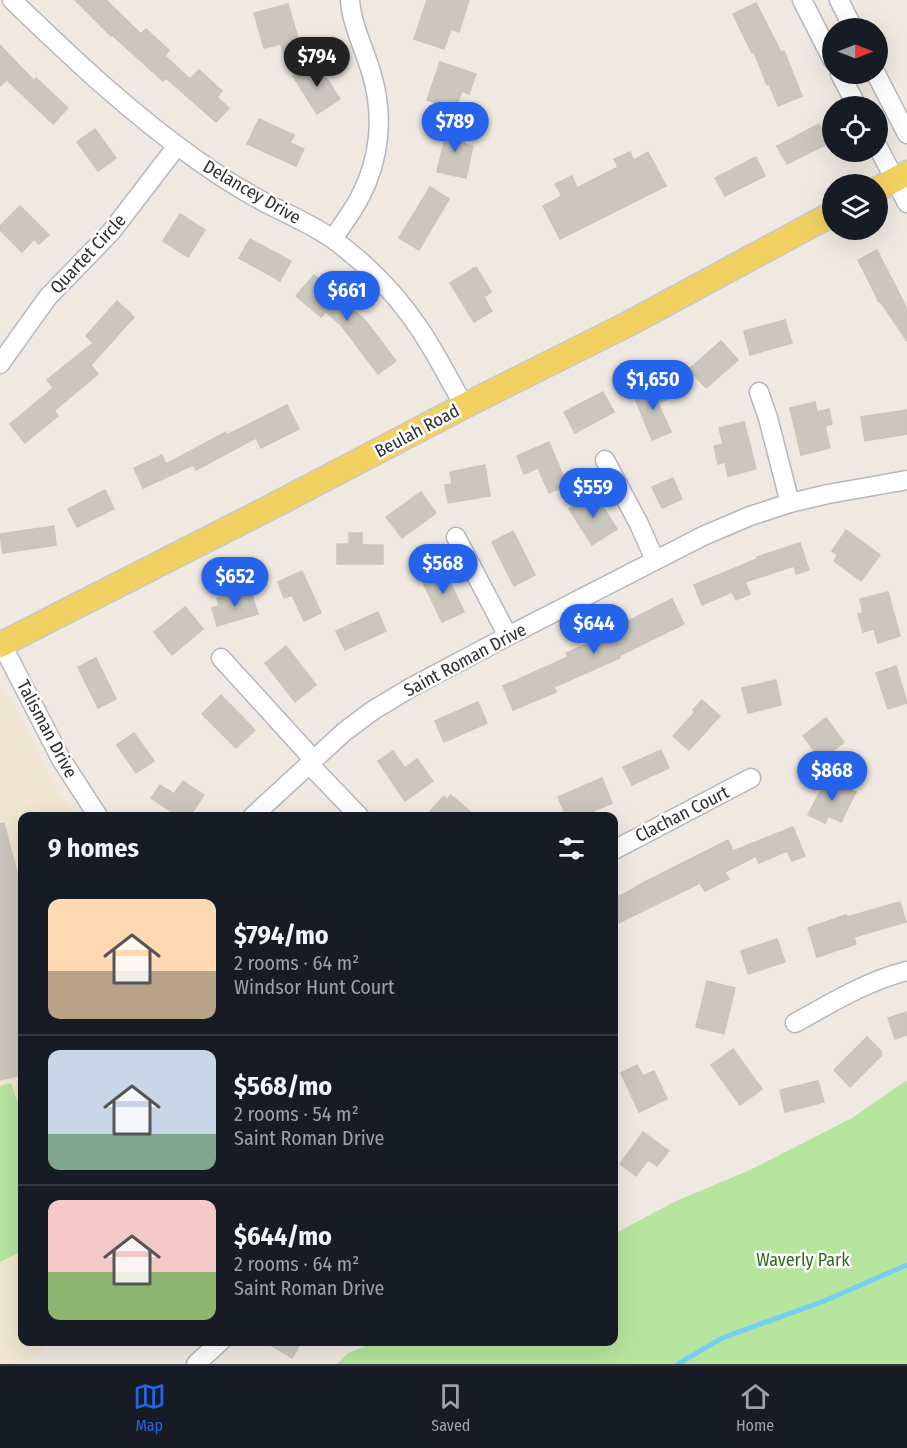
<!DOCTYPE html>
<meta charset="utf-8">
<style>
:root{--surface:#171b24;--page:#242831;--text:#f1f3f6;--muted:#9ea1a6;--line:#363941;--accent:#2563eb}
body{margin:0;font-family:"Fira Sans Condensed",sans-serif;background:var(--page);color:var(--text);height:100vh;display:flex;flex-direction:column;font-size:22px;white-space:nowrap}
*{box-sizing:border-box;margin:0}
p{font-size:20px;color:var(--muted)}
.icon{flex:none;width:33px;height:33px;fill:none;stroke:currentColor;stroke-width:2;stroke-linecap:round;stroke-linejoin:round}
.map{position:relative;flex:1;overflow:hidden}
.sheet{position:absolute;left:18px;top:812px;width:600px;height:534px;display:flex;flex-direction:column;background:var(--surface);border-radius:12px;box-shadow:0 6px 24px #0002}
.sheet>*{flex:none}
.needle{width:39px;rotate:90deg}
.fabs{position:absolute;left:822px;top:18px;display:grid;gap:12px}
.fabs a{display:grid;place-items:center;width:66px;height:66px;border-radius:50%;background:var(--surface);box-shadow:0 6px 24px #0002;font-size:30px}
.price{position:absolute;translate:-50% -51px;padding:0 14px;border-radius:21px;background:var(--accent);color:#fff;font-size:20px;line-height:39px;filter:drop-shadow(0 2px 3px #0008)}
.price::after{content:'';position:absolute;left:50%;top:36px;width:18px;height:14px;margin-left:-9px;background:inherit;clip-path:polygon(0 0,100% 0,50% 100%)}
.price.on{background:#222;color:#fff}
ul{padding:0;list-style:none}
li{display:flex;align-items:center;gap:18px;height:150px;padding:0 30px}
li+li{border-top:2px solid var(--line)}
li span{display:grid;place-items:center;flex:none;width:168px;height:120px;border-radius:12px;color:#555}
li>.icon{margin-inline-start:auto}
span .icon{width:72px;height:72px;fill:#fffc;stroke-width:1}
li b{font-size:26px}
h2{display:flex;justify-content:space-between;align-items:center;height:72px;padding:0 30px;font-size:26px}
.dock{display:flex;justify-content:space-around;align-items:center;height:84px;border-top:2px solid var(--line);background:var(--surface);font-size:16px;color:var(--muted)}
.dock a{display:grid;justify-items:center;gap:3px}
.dock .on{color:var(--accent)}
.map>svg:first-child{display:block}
.education{fill:#f0e6d1}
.green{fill:#b6e59e}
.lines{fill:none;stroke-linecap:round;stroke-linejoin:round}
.stream{stroke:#75cff0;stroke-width:5}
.building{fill:#cbc7bf;stroke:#cbc5ba;stroke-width:1.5}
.minor-casing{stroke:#b4b7c1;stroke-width:21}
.major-casing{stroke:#c9c9c9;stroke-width:27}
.minor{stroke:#fff;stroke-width:18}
.major{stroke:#f2d163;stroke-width:24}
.labels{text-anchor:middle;stroke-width:5;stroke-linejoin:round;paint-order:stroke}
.street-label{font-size:18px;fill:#2e2e2e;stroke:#fff}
.park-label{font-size:18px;fill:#2c6e1b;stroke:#fff}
</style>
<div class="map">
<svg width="907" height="1364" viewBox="0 0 907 1364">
<rect width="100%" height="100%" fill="#efe9e1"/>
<!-- education -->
<path class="education" d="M0 687 6 692 51 779 75 816H22V1341H52L36 1356 18 1364H0Z"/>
<!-- green -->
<g class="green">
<path d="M907 1080V1364H337L348 1353 378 1341H614V1234L676 1201 750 1170 852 1118Z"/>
<path d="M11 1083 22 1115V1251L0 1262V1086Z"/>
</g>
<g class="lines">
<!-- stream -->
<path class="stream" d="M678 1364 722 1338 824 1301 907 1265"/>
</g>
<!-- building -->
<g class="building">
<path d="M75 0H106L141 34 146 29 169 50 165 56 190 79 199 70 222 91 217 97 229 108 216 122 166 78 163 81 112 35 111 36Z"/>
<path d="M427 0H469L459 32 451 29 444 49 414 39Z"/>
<path d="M756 3 781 52 784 51 802 96 778 106 769 84 767 85 754 52 752 53 733 14Z"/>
<path d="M288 4 301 48 283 53 281 44 264 48 254 13Z"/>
<path d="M0 45 34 81 36 78 68 108 53 124 7 80 0 86Z"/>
<path d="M316 62 340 99 317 114 293 76Z"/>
<path d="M440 62 476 74 469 94 462 91 455 109 427 100Z"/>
<path d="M259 119 294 135 290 143 304 149 296 166 247 144Z"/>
<path d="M819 124 829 143 787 164 777 146Z"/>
<path d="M448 125 467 129 464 144 473 146 466 178 437 172Z"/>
<path d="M95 129 116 158 98 171 77 142Z"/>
<path d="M630 152 634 160 648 152 666 186 560 239 543 206 562 196 555 184 572 176 577 188 618 167 614 159Z"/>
<path d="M756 157 765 176 725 196 715 178Z"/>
<path d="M430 187 449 199 419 250 399 238Z"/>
<path d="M20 206 49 235 39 244 34 239 22 252 0 230V226Z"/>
<path d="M180 214 205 230 188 257 163 241Z"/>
<path d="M250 239 291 261 280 281 239 258Z"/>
<path d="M877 250 907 309V341L880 301 879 302 858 260Z"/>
<path d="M476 267 491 292 484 297 492 311 474 322 450 283Z"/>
<path d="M314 275 365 320 396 361 378 374 341 325 326 312 321 317 296 296Z"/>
<path d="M117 301 134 317 91 365 98 374 54 411 58 416 25 443 10 424 53 388 47 380 93 343 86 336Z"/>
<path d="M785 320 792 343 750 355 744 331Z"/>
<path d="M721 341 738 360 706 388 689 369Z"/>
<path d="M661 384 668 399 658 403 671 432 652 440 634 396Z"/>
<path d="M603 392 614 412 575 433 564 412Z"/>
<path d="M815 402 817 412 829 409 832 424 825 426 830 448 801 455 790 408Z"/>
<path d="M287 405 299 429 261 448 256 438 196 470 193 465 143 488 134 468 162 455 166 464 226 432 227 435Z"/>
<path d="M907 410V434L865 441 861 417Z"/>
<path d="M744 422 756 469 728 476 725 462 718 464 714 446 723 444 719 428Z"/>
<path d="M549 442 567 485 549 493 538 468 524 474 517 456Z"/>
<path d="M485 465 490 496 448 503 445 485 452 484 450 472Z"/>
<path d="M673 478 682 499 662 508 652 487Z"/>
<path d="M105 490 114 509 77 527 68 509Z"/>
<path d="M421 492 436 513 402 538 386 517Z"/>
<path d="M594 493 617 529 592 545 569 509Z"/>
<path d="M54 526 56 545 3 553 0 534Z"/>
<path d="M846 530 880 555 861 581 834 561 838 555 832 551Z"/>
<path d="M513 531 535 575 514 586 492 542Z"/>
<path d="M349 533H362V545H383V564H337V544H349Z"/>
<path d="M800 543 809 570 796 574 794 566 745 582 750 594 736 600 732 592 702 605 694 585 757 559V557Z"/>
<path d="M443 567 464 612 442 622 421 578Z"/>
<path d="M302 571 321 613 304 621 292 595 284 598 278 582Z"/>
<path d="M250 589 258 614 217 626 212 608 219 606 217 598Z"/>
<path d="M888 592 900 636 878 643 874 629 863 632 858 614 863 613 860 599Z"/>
<path d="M672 599 684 624 619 656 620 658 554 687 556 692 513 710 503 686 568 657 566 653 630 625 628 621Z"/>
<path d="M185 607 203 629 172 655 154 632Z"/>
<path d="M378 612 386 631 345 650 336 631Z"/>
<path d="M286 646 316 685 295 702 265 663Z"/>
<path d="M96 658 116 699 98 708 78 667Z"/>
<path d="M896 666 907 703 888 709 876 673Z"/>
<path d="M776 680 781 705 748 713 742 688Z"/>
<path d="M221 695 255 730 236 748 202 714Z"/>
<path d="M702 700 720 716 689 750 673 736 695 712 693 710Z"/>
<path d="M478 702 487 723 444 742 435 721Z"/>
<path d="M826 718 844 742 821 760 803 736Z"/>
<path d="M134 733 154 761 136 773 117 745Z"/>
<path d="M661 750 669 768 632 785 623 767Z"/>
<path d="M393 751 405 768 417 759 433 781 405 801 378 761Z"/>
<path d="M602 778 612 803 582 816H566L558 797Z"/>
<path d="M827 778 856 792 841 822 828 816 825 823 808 815Z"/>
<path d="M183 781 204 795 190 816H178L151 798 160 785 174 794Z"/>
<path d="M451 795 475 816H426L444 796 447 800Z"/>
<path d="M4 823 22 892V1065L19 1066 21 1075 0 1080V824Z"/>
<path d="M793 827 805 856 792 861 787 851 759 863 756 856 725 872 729 879 705 891 700 883 614 925V899L635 888V887L728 840 733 851Z"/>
<path d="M900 902 906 922 854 937 856 944 817 957 808 928 846 915 847 917Z"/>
<path d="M777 939 785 962 748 974 741 951Z"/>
<path d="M707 981 735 988 724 1034 696 1027Z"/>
<path d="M907 1012V1035L895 1039 888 1018Z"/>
<path d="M867 1037 881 1051V1056L850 1087 834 1070Z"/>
<path d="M733 1049 762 1089 740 1105 711 1065Z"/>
<path d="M637 1065 643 1076 654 1071 667 1099 639 1112 621 1073Z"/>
<path d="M818 1081 824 1102 785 1112 780 1090Z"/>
<path d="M643 1132 669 1151 657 1166 648 1160 636 1176 620 1164Z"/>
<path d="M264 1341H302L292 1358Z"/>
</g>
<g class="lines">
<defs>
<g id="minor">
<path d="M12 0C71 57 130 113 197 160 219 176 243 191 266 203 289 215 313 225 334 240 368 265 398 296 421 331 437 355 450 381 464 406"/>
<path d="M802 0 832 59"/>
<path d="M839 0 853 28"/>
<path d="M840 74 857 106"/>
<path d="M876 74 907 134"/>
<path d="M878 147 907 203"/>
<path d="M333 239C342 225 353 211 360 197 380 159 384 116 372 75 365 50 352 26 350 0"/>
<path d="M0 364 48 297 111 232 177 146"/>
<path d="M759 392 768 418 790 503"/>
<path d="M605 460 639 524 655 560"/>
<path d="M456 537 508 636"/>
<path d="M0 641 61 759 98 816"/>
<path d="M221 658 314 760"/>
<path d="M309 764 359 816"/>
<path d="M253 816 344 732 372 711 410 688 508 636 703 536 750 516 790 503 828 494 907 480"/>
<path d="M614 850 751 778"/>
<path d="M795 1023C831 1003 867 981 907 971"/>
<path d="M196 1364 221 1341"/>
</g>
<g id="major">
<path d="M878 189 907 173"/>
<path d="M0 645 271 507 464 406 630 323 832 214"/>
</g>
</defs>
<!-- minor casing -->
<use href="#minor" class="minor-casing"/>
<!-- major casing -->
<use href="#major" class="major-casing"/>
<!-- minor -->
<use href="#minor" class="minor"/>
<!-- major -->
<use href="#major" class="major"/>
</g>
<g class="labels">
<!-- street labels -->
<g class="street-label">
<text transform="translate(252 192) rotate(30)" y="6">Delancey Drive</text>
<text transform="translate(88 254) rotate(-47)" y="6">Quartet Circle</text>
<text transform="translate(417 431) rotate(-28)" y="6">Beulah Road</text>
<text transform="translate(465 660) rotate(-28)" y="6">Saint Roman Drive</text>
<text transform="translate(47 729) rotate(62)" y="6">Talisman Drive</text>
<text transform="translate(682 814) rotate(-27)" y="6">Clachan Court</text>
</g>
<!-- park labels -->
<g class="park-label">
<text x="803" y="1266">Waverly Park</text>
</g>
</g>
</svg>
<div class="fabs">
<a><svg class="needle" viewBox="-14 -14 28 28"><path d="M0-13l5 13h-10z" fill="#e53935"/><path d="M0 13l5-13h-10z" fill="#9ea1a6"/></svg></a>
<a><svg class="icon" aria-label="locate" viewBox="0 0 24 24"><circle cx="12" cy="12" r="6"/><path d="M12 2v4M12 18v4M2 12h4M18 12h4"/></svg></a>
<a><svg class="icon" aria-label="layers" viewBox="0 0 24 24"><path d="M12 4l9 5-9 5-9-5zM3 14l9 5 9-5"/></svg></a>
</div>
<b class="price on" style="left:317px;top:88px">$794</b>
<b class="price" style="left:455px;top:153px">$789</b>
<b class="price" style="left:347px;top:322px">$661</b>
<b class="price" style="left:653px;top:411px">$1,650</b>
<b class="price" style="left:593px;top:519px">$559</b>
<b class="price" style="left:443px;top:595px">$568</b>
<b class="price" style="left:235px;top:608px">$652</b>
<b class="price" style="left:594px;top:655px">$644</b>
<b class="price" style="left:832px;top:802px">$868</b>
<section class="sheet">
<h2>9 homes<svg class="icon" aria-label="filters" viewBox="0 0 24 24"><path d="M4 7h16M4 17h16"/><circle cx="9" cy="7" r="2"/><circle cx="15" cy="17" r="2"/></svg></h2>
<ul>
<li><span style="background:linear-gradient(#ffd9b3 60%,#b9a48a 0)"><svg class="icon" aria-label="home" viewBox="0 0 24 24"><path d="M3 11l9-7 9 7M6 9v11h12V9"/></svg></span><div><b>$794/mo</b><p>2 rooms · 64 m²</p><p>Windsor Hunt Court</p></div></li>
<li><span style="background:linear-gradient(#c9d6e8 70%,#7fa58c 0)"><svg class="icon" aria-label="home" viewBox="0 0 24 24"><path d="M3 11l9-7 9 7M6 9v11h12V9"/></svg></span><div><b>$568/mo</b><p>2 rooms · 54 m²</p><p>Saint Roman Drive</p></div></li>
<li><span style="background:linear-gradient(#f6c9c9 60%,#8fb573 0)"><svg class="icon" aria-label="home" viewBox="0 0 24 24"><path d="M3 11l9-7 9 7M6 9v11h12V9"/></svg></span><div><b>$644/mo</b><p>2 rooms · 64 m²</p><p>Saint Roman Drive</p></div></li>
</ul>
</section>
</div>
<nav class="dock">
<a class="on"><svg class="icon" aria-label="map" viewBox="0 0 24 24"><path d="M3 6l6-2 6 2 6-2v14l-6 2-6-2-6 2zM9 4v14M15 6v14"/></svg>Map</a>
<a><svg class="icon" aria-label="saved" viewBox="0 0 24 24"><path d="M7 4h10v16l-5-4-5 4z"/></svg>Saved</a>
<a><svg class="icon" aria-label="home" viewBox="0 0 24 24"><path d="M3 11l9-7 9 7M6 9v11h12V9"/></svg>Home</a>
</nav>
